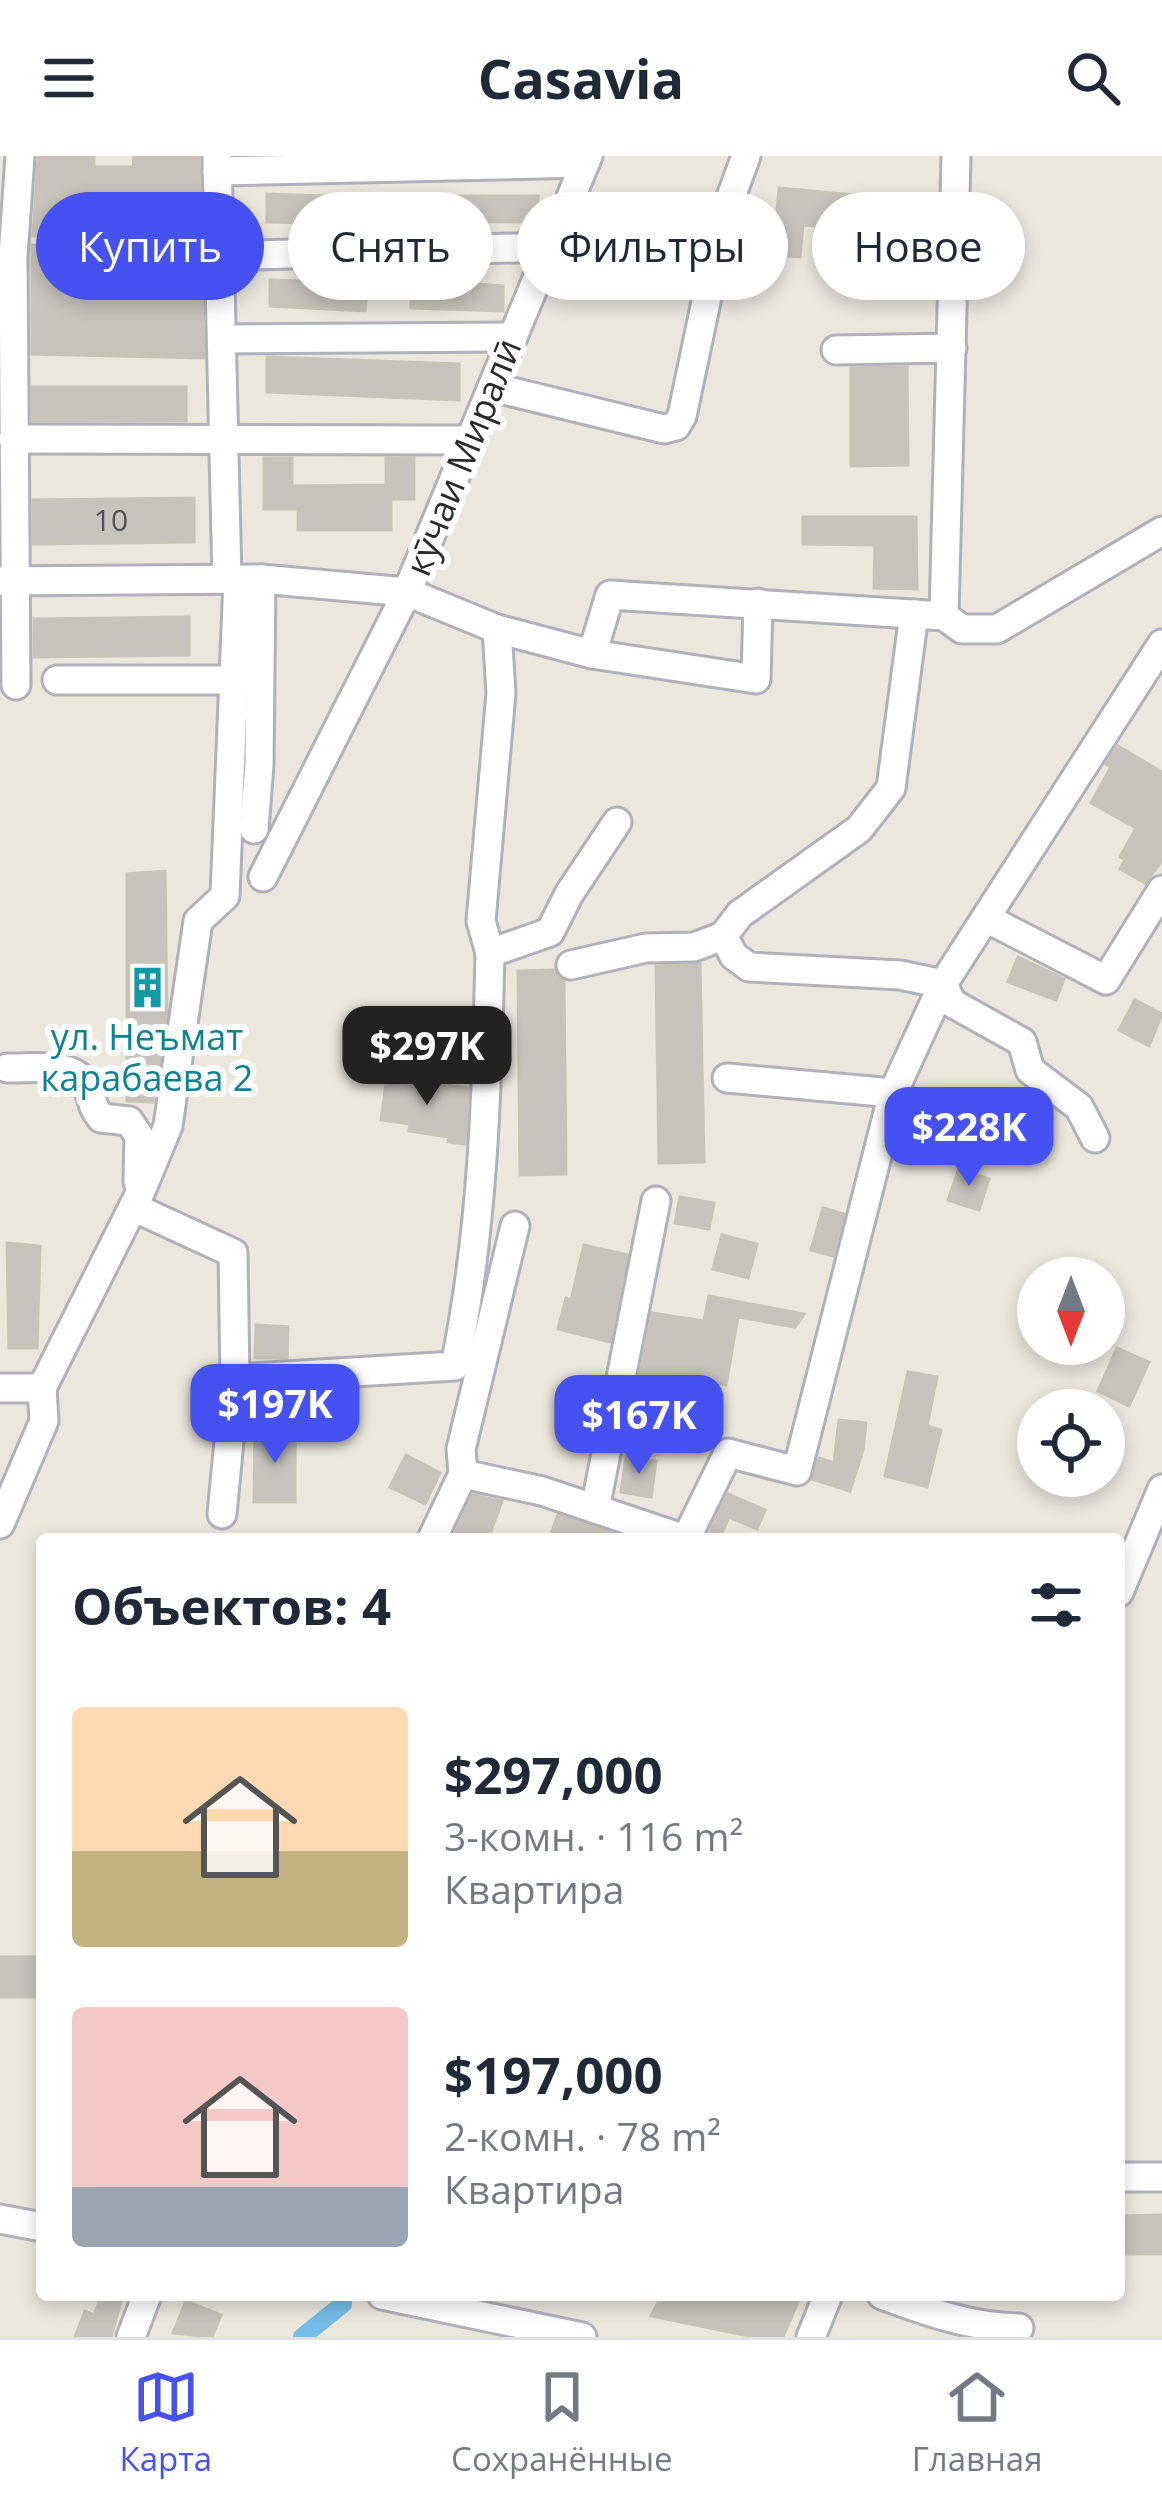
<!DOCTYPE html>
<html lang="ru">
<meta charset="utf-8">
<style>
:root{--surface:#fff;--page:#f2f2f3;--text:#1f2937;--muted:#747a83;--line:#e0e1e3;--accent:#4551f0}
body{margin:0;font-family:"Open Sans",sans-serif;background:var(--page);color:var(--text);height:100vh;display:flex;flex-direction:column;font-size:45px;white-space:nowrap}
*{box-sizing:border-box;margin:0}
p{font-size:39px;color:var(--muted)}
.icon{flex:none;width:66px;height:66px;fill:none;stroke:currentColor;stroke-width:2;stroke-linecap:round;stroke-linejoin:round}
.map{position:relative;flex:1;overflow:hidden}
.details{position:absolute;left:36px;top:1377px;width:1089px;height:768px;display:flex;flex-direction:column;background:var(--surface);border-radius:12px;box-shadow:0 6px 18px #0003}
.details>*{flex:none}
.guide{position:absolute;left:36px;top:36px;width:1092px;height:108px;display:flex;gap:24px}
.needle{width:78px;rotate:180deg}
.controls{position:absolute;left:1017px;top:1101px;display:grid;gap:24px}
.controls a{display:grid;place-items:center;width:108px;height:108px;border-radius:50%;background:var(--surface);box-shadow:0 6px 18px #0003;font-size:60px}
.price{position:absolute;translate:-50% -102px;padding:0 27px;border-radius:24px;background:var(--accent);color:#fff;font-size:39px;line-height:78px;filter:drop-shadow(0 3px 6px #0008)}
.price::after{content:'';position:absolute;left:50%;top:72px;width:36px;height:27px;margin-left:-18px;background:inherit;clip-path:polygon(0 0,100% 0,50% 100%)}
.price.selected{background:#222;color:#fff}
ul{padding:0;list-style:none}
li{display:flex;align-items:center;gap:36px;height:300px;padding:0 36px}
li span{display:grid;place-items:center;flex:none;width:336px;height:240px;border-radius:12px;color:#555}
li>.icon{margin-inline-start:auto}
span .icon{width:144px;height:144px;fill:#fffc;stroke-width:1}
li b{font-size:51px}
h2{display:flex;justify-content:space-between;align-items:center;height:144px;padding:0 36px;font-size:51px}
.pill{padding:0 42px;border-radius:54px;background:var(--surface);box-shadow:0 6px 18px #0003;font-size:42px;line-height:108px}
.pill.selected{background:var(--accent);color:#fff}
header{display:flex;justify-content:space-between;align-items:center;height:156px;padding:0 36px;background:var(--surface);font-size:54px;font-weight:700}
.tabs{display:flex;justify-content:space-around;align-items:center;height:168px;border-top:3px solid var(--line);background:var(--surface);font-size:33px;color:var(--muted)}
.tabs a{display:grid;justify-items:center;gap:6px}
.tabs .selected{color:var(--accent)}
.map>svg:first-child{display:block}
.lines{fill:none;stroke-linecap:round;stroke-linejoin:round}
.canal{stroke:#75bce8;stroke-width:18}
.building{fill:#c7c3bc;stroke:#c7c3b6;stroke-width:3}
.minor-casing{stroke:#b0b1bd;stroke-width:33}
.minor{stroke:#fff;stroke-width:27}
.labels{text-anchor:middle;stroke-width:12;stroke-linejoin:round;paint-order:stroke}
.number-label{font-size:30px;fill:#51504e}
.street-label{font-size:36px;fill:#2a2a2a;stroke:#fff}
.culture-label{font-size:36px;fill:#0d838f;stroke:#fff}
</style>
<header><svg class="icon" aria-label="menu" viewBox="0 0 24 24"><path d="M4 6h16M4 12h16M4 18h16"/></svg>Casavia<svg class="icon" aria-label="search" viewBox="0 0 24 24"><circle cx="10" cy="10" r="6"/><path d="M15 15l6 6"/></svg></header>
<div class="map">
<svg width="1162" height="2181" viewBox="0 0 1162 2181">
<rect width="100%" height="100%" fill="#ebe7dd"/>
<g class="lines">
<!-- canal -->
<path class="canal" d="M302 2181 343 2148"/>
</g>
<!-- building -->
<g class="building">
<path d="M38 0H94V11H133L134 0H199L204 202 32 198V89L156 97 159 37 119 36 118 66 33 80Z"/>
<path d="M779 32 932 46 929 80 803 69 800 101 773 99Z"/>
<path d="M267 38 413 43V69L267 66Z"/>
<rect x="444" y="40" width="94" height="26"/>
<path d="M270 124 367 127 365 155 270 150Z"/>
<path d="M411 124 503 130V155L411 152Z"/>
<path d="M267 201 459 208V244L267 236Z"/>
<path d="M907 211 908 309 851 310V212Z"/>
<rect x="32" y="231" width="154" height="34"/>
<path d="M264 302H292V330L386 329V302H414V343H391V374H298V353H264Z"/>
<path d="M194 342V386L33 388V344Z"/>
<path d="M803 361H916L917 433 874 432 875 389 803 388Z"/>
<path d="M189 461V499L34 501V463Z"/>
<path d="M1118 590 1162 616V705L1145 727 1120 713 1125 704 1120 701 1136 672 1091 647 1111 611 1106 608Z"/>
<path d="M165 715 167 855 153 946 127 945V718Z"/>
<path d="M1018 801 1064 823 1056 844 1008 826Z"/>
<path d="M700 808 704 1006 659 1007 656 810Z"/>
<path d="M554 814 564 826 566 1018 520 1019 518 815Z"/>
<path d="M1135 844 1162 858 1149 890 1119 874Z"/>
<path d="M387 921 468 932 465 988 448 986 449 981 409 975 410 968 381 964Z"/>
<path d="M959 1012 989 1023 979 1054 948 1044Z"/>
<path d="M680 1041 714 1047 709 1073 675 1067Z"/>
<path d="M823 1052 844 1058 833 1100 811 1094Z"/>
<path d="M722 1079 757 1088 748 1122 713 1113Z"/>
<path d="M7 1087 40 1090 37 1192H9Z"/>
<path d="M584 1089 627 1099 610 1186 558 1173 566 1142 571 1144Z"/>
<path d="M709 1140 804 1158 795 1171 738 1161 726 1229 677 1218 669 1256 634 1249 652 1157 704 1165Z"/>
<path d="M256 1169 288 1171 287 1202H255Z"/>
<path d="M1117 1192 1149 1206 1129 1250 1098 1235Z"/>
<path d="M908 1216 937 1221 927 1270 941 1274 927 1331 885 1320Z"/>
<path d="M839 1264 866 1267 863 1294 850 1335 812 1323 819 1302 834 1307Z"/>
<path d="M255 1274H295V1346H254Z"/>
<path d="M406 1299 440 1317 425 1348 390 1331Z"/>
<path d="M626 1301 656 1305 651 1341 621 1336Z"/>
<path d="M728 1338 765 1354 757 1373 729 1361 721 1379 710 1375Z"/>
<path d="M473 1339 502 1345 488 1383H452Z"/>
<path d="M558 1359 591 1370 628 1383H549Z"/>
<rect x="0" y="1801" width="42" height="40"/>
<path d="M1162 2059V2098H1119V2060Z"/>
<path d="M102 2139H123L111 2181H75L85 2155 94 2159Z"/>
<path d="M662 2139H801L783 2181H754L651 2160Z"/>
<path d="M186 2145 221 2159 212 2181 173 2177Z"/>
</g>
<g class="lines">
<defs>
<g id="minor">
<path d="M217 0 227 424"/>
<path d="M217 15 585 7"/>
<path d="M219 100 550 91"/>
<path d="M222 183 513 181"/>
<path d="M836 194 952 192"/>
<path d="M492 231 664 273 676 270 682 260 724 60 746 0"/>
<path d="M13 283 469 284"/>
<path d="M0 425 261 423 407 436 588 0"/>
<path d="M944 460 956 0"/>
<path d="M592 498 610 439 944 460 962 473H997L1162 375"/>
<path d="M57 524H234"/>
<path d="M16 529 13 101 20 0"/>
<path d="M254 673 259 609 261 423"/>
<path d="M263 721 407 436 497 473 592 498 756 523 758 447"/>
<path d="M986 762 1106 824 1162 734"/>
<path d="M723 780 734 800 749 811 900 819 943 828 952 847 1022 886 1030 914 1079 951 1095 982"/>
<path d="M490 797 481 765 501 537 497 473"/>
<path d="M571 809 646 792 694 791 723 780 740 758 859 673 891 632 914 458"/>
<path d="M7 912C34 913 77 903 89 935 93 947 93 952 101 962L129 965 139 980 138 1026"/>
<path d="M727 922 893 937"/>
<path d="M133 1051 233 1097 235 1223 222 1358"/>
<path d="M235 1223 455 1210C483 1075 487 935 490 797L550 776 569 738 617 666"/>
<path d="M0 1232H42"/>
<path d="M463 1318 542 1335 685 1383"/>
<path d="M595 1353 656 1045"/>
<path d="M0 1368 44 1265 42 1232 141 1035 168 970 198 765 225 740 238 424"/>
<path d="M432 1383 463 1318 461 1293 515 1070"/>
<path d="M686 1383 728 1297 797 1315 893 937 943 828 1162 488"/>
<path d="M1119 1436 1162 1333"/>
<path d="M1119 2021H1162"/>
<path d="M0 2063 42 2071"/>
<path d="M382 2139 582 2181"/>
<path d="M882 2139C928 2156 970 2171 1019 2172"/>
<path d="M131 2181 147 2139"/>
<path d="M811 2181 828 2139"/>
</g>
</defs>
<!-- minor casing -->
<use href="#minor" class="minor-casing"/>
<!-- minor -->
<use href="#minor" class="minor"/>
</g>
<!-- icons -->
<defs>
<symbol id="building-bare" viewBox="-9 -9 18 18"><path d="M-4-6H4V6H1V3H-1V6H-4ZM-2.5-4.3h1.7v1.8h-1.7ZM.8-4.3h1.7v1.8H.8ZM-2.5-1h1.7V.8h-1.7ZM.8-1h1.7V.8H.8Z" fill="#0f9aa8" stroke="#fff" stroke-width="2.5" paint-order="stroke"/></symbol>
</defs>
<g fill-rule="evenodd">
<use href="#building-bare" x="118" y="802" width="59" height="59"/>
</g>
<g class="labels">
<!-- number labels -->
<g class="number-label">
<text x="111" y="375">10</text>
</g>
<!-- street labels -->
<g class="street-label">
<text transform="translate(463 301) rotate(-68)" y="13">кӯчаи Миралӣ</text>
</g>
<!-- culture labels -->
<g class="culture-label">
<text x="147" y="894">ул. Неъмат<tspan x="147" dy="41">карабаева 2</tspan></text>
</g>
</g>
</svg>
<div class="controls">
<a><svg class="needle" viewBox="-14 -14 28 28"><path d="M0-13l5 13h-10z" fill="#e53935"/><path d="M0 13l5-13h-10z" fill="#747a83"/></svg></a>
<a><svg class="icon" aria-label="locate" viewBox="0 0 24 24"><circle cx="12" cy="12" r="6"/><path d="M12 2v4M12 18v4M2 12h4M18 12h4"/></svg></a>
</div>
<b class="price selected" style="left:427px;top:952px">$297K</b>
<b class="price" style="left:969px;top:1033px">$228K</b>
<b class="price" style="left:275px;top:1310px">$197K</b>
<b class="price" style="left:639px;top:1321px">$167K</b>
<div class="guide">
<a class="pill selected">Купить</a>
<a class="pill">Снять</a>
<a class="pill">Фильтры</a>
<a class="pill">Новое</a>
</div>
<section class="details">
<h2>Объектов: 4<svg class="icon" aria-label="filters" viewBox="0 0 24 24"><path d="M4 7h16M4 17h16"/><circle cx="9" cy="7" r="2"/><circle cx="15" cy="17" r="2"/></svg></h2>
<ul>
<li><span style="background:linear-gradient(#ffd9b3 60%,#c2b280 0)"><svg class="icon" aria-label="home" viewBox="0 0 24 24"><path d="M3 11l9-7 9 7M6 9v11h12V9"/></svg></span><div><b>$297,000</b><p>3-комн. · 116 m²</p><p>Квартира</p></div></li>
<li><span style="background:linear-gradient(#f6c9c9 75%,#9aa5b1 0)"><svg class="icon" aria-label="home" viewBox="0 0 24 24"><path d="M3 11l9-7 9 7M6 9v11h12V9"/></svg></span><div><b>$197,000</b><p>2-комн. · 78 m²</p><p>Квартира</p></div></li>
</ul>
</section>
</div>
<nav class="tabs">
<a class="selected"><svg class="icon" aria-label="map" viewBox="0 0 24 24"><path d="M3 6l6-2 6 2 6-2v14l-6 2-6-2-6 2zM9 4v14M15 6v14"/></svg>Карта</a>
<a><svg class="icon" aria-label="saved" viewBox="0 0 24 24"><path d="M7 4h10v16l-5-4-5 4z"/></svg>Сохранённые</a>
<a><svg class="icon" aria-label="home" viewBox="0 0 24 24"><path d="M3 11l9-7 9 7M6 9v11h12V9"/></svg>Главная</a>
</nav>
